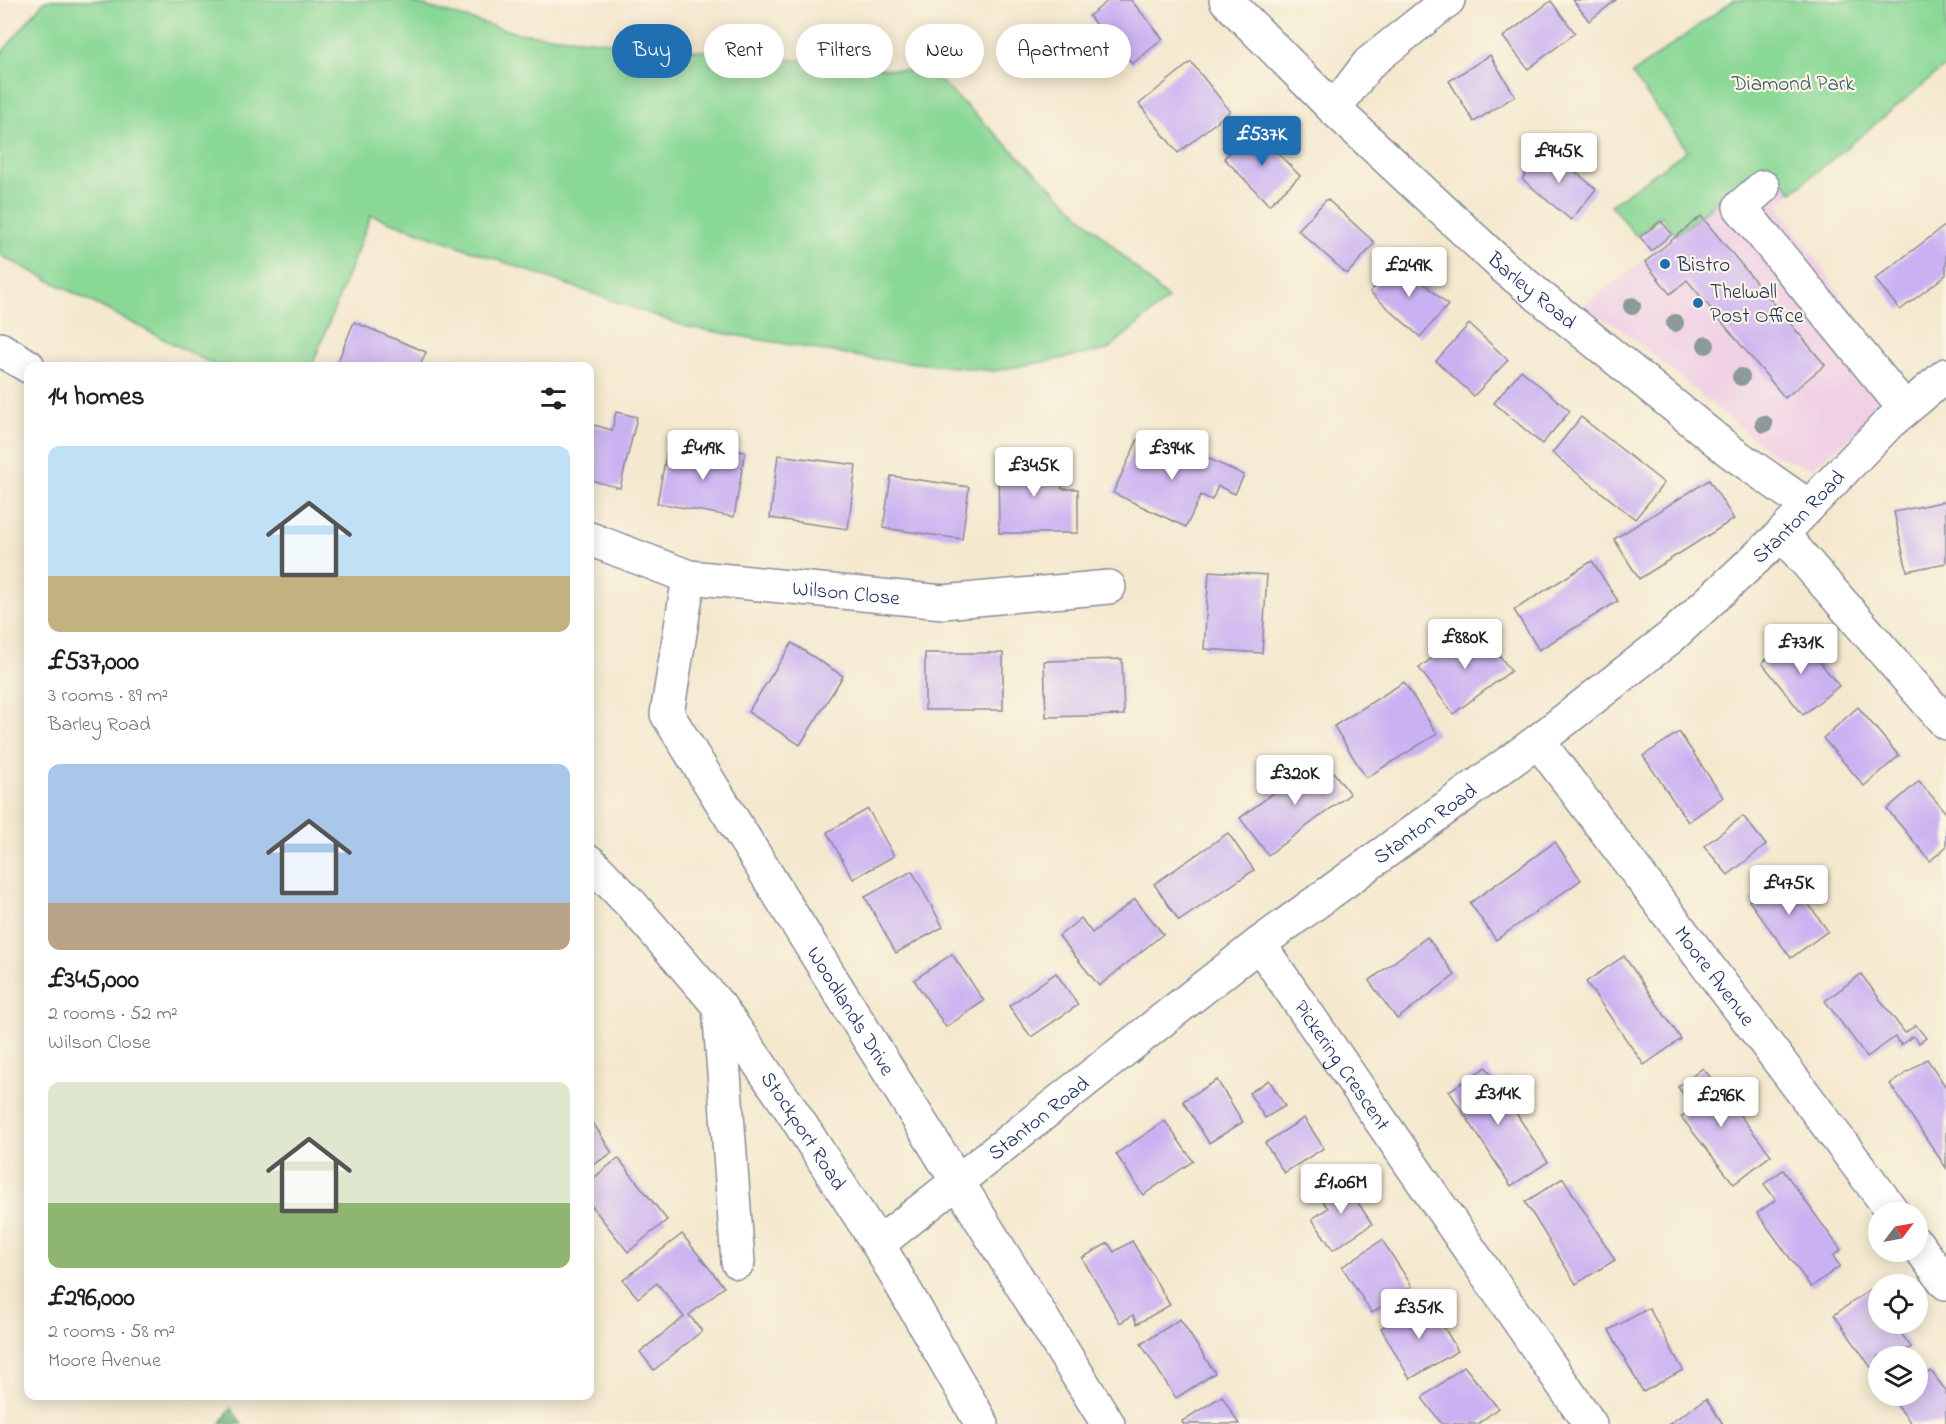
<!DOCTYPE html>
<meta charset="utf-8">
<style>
:root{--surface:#fff;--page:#f2f2f2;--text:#202124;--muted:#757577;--accent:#1f6fb2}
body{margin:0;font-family:"Indie Flower",sans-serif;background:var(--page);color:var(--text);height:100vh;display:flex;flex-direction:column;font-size:22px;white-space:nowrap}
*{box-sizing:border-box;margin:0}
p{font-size:20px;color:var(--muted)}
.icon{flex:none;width:33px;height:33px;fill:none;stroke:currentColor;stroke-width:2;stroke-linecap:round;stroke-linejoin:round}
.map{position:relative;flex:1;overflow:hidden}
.details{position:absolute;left:24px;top:362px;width:570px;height:1038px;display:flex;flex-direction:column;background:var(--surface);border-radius:12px;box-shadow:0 3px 15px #0003}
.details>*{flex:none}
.guide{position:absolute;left:612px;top:24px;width:570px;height:54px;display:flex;gap:12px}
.needle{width:39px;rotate:58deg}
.fabs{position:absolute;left:1868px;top:1202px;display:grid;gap:12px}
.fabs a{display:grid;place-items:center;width:60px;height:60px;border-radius:50%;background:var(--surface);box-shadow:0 3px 15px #0003;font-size:30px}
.price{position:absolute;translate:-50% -51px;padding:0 14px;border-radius:6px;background:#fff;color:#222;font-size:20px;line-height:39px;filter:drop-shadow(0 2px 3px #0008)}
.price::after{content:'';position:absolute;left:50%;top:36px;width:18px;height:14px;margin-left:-9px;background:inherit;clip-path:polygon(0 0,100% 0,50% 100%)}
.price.active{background:var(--accent);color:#fff}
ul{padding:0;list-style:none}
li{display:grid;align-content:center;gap:12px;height:318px;padding:0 24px}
li span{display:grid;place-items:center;height:186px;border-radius:12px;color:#555}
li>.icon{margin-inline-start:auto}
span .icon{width:108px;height:108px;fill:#fffc;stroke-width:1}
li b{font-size:26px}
h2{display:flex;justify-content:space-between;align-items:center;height:72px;padding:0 24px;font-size:26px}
.pill{padding:0 21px;border-radius:27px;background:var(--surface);box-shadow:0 3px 15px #0003;font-size:21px;line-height:54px}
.pill.active{background:var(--accent);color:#fff}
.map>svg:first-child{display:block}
.built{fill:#f0d0e5}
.green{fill:#8ad896;stroke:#52847a;stroke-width:1.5}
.forest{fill:#6fb87f;stroke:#45746e;stroke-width:1.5}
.building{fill:#cab1f2}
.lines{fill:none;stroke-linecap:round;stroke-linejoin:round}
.minor-casing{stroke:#888c96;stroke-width:36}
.major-casing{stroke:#888c96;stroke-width:36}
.minor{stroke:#fff;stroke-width:33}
.major{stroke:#fff;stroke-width:33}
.tree{fill:#8c9a99}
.poi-dot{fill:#1f6fb2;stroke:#fcf5e5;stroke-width:2}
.labels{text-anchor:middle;stroke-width:4.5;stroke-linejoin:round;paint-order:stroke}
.park-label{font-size:21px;fill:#37596c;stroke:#fcf5e5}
.poi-label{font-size:21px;fill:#1b2f5e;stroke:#fcf5e5;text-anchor:start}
.street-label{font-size:21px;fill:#1b2f5e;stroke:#fcf5e5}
</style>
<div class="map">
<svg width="1946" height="1424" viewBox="0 0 1946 1424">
<rect width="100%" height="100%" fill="#fcf5e5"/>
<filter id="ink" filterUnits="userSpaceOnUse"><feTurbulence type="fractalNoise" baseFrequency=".0167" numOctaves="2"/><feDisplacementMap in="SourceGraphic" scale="12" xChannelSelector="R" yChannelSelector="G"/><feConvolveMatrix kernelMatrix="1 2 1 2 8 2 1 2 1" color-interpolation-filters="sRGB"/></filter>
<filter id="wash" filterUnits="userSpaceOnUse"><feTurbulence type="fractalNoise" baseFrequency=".008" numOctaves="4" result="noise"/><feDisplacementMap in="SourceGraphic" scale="24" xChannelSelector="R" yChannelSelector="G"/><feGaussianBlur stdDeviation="1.35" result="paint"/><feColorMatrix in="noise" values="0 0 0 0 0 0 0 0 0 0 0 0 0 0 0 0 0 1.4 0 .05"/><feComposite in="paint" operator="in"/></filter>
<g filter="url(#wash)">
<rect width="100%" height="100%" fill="#f4e9cf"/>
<!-- built -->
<path class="built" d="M1767 162 1792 192 1778 205 1902 383 1850 437 1812 468 1773 455 1618 326 1581 307 1676 235Z"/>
<!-- green -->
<g class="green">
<path d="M45 0H404L517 33 932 73 1168 299 1107 350 994 371 867 358 687 327 371 215 312 366H216L0 255V55Z"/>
<path d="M1734 0H1946V66L1792 192 1767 162 1676 235 1662 216 1636 236 1611 205 1687 150 1632 74Z"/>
</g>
<!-- forest -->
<path class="forest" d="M231 1408 242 1424H220Z"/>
<g id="blocks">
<!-- building -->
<g class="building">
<path d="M1109 0H1131L1163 39 1132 64 1124 53 1107 66 1084 37 1097 26 1089 16Z"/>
<path d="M1573 0H1616L1589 21Z"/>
<path d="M1551 1 1575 33 1528 69 1503 37Z"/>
<path d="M1490 55 1515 96 1474 122 1449 81Z"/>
<path d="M1191 62 1230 111 1178 153 1139 104Z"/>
<path d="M1255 129 1300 176 1269 205 1224 158Z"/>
<path d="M1547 148 1596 189 1571 220 1522 179Z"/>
<path d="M1327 199 1375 243 1347 274 1298 230Z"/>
<path d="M1701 216 1825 365 1785 398 1687 280 1670 294 1645 262Z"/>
<path d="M1661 221 1672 234 1651 251 1640 237Z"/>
<path d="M1946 225V275L1900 310 1875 279Z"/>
<path d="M1398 260 1448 305 1420 337 1370 292Z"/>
<path d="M354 322 426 352 420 366H336Z"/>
<path d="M1469 324 1508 360 1474 396 1436 361Z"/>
<path d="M1521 370 1570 411 1542 444 1494 403Z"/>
<path d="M616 412 637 417 620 488 590 480V424L612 430Z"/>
<path d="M1581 417 1664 483 1635 519 1552 453Z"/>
<path d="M1139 437 1195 462 1199 454 1244 475 1235 494 1218 486 1212 500 1201 495 1186 527 1113 493Z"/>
<path d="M713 446 745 452 734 517 657 503 667 450 711 457Z"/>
<path d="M778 455 856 465 848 529 770 518Z"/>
<path d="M998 455H1045V469L1061 470 1062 489H1078V533H999Z"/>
<path d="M891 476 969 487 962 539 883 528Z"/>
<path d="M1709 480 1734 519 1639 579 1614 539Z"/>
<path d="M1946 501V563L1907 571 1894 512Z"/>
<path d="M1592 561 1618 601 1539 650 1514 610Z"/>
<path d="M1209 571 1267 575 1262 653 1204 649Z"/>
<path d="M1477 625 1511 671 1453 714 1419 668Z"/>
<path d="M1798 635 1839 686 1803 715 1762 663Z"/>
<path d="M792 643 843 676 800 745 748 712Z"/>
<rect x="925" y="653" width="78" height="57"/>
<path d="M1122 659 1124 715 1046 717 1044 661Z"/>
<path d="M1404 682 1437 734 1366 778 1334 726Z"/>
<path d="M1858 707 1899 756 1864 786 1823 738Z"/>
<path d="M1679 732 1723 797 1688 822 1643 756Z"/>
<path d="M1322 757 1350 794 1268 855 1240 818Z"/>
<path d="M1919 781 1946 813V847L1930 861 1887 809Z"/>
<path d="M868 809 894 856 853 879 827 832Z"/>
<path d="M1743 816 1766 845 1728 875 1704 846Z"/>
<path d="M1228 833 1254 870 1179 921 1154 884Z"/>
<path d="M1555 842 1581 880 1496 940 1470 903Z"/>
<path d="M912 871 943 927 896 953 865 897Z"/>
<path d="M1787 874 1828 931 1791 958 1749 901Z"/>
<path d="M1135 899 1163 934 1099 986 1059 936 1081 918 1092 933Z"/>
<path d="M1427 937 1455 975 1397 1019 1369 981Z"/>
<path d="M952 954 984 1001 946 1027 914 980Z"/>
<path d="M1624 956 1681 1039 1644 1065 1586 982Z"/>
<path d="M1056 973 1078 1005 1031 1037 1009 1006Z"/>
<path d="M1861 974 1905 1033 1916 1025 1926 1038 1919 1043 1913 1036 1901 1045 1895 1037 1867 1057 1825 1001Z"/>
<path d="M1927 1059 1946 1087V1168L1890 1084Z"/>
<path d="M1486 1067 1548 1162 1511 1186 1449 1091Z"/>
<path d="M1703 1068 1771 1155 1734 1184 1681 1117 1693 1108 1678 1087Z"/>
<path d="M1217 1080 1243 1122 1209 1143 1183 1101Z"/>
<path d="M1269 1080 1285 1106 1265 1118 1249 1093Z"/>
<path d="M590 1118 612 1153 590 1167Z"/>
<path d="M1304 1118 1324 1148 1284 1173 1265 1143Z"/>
<path d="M1165 1121 1193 1161 1143 1195 1116 1154Z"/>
<path d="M618 1158 667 1220 628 1252 590 1204V1181Z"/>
<path d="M1783 1170 1841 1250 1833 1256 1840 1266 1811 1287 1757 1213 1776 1200 1764 1184Z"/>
<path d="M1342 1178 1372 1224 1333 1250 1312 1219 1328 1208 1318 1195Z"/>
<path d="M1563 1178 1615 1260 1576 1284 1525 1202Z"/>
<path d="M682 1234 724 1287 689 1315 702 1331 654 1370 640 1352 684 1317 657 1283 638 1298 623 1280Z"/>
<path d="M1382 1240 1412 1286 1372 1313 1342 1267Z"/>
<path d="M1132 1241 1170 1305 1137 1324 1133 1315 1120 1323 1082 1258 1108 1243 1114 1252Z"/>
<path d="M1871 1289 1878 1300V1323H1894L1911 1347 1899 1356H1878V1371L1875 1373 1834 1315Z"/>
<path d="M1428 1300 1458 1351 1410 1379 1381 1328Z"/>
<path d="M1649 1308 1683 1370 1643 1392 1609 1330Z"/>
<path d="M1180 1319 1215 1373 1176 1398 1141 1344Z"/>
<path d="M1464 1366 1498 1408 1478 1424H1442L1422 1398Z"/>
<path d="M1931 1371 1946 1391V1424H1912L1893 1400 1899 1395H1917V1381Z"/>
<path d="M1222 1396 1239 1424H1183L1182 1421Z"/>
<path d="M1706 1399 1723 1424H1669Z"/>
</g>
</g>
</g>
<g filter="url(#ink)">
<use href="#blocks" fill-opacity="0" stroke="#888c96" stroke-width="1.5"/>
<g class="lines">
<defs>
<g id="minor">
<path id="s1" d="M1226 0 1334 109 1506 269 1731 452 1808 506"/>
<path d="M1334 109 1369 63 1448 0"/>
<path d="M1763 187 1740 207 1905 409"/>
<path d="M1782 534 1946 723"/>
<path id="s2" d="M590 539 689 577 943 602 1109 587"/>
<path id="s3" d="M689 577 667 714 1108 1424"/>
<path id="s4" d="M1538 741 1893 1212"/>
<path id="s5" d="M1259 944 1590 1424"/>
<path d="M719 1006 738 1262"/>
<path id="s6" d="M878 1244 1259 944 1538 741 1671 637 1782 534 1889 423 1946 375"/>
<path d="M1917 1244 1946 1283"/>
</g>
<g id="major">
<path d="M0 349 28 366"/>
<path id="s7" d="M590 862 632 905 719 1006 790 1108 878 1244 982 1424"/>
</g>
</defs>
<!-- minor casing -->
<use href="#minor" class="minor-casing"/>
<!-- major casing -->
<use href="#major" class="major-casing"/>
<!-- minor -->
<use href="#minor" class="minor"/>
<!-- major -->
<use href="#major" class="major"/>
</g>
<!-- trees -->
<g class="tree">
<circle cx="1632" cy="306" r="9"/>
<circle cx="1675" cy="323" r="9"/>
<circle cx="1706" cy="345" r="9"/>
<circle cx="1741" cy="377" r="9"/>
<circle cx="1764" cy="424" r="9"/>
</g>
</g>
<!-- markers -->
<g class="poi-dot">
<circle cx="1665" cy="264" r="6"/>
<circle cx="1698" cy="303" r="6"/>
</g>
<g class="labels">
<!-- park labels -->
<g class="park-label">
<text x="1793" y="90">Diamond Park</text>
</g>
<!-- poi labels -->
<g class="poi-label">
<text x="1677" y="271">Bistro</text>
<text x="1710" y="298">Thelwall<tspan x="1710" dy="24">Post Office</tspan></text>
</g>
<!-- street labels -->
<g class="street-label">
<text dy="7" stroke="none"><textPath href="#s1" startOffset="422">Barley Road</textPath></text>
<text dy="7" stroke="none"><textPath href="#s6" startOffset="1174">Stanton Road</textPath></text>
<text dy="7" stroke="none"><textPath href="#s2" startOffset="264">Wilson Close</textPath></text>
<text dy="7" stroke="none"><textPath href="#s6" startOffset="690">Stanton Road</textPath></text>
<text dy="7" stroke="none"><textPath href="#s4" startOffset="294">Moore Avenue</textPath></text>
<text dy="7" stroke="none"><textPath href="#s3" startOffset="488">Woodlands Drive</textPath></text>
<text dy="7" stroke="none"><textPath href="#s5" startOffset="147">Pickering Crescent</textPath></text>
<text dy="7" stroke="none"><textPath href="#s6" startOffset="204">Stanton Road</textPath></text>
<text dy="7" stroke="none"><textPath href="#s7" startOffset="344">Stockport Road</textPath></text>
</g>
</g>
</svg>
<div class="fabs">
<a><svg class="needle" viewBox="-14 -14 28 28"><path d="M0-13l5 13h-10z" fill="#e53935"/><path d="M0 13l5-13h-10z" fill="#757577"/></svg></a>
<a><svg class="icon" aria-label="locate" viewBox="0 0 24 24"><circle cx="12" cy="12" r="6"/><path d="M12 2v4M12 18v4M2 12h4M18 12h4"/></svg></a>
<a><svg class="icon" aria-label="layers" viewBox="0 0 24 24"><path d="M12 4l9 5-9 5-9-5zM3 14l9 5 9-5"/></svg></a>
</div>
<b class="price active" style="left:1262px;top:167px">£537K</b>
<b class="price" style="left:1559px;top:184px">£945K</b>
<b class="price" style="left:1409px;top:298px">£249K</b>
<b class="price" style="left:703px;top:481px">£419K</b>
<b class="price" style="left:1172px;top:481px">£394K</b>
<b class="price" style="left:1034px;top:498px">£345K</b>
<b class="price" style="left:1465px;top:670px">£880K</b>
<b class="price" style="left:1801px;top:675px">£731K</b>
<b class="price" style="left:1295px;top:806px">£320K</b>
<b class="price" style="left:1789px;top:916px">£475K</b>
<b class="price" style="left:1498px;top:1126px">£314K</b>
<b class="price" style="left:1721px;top:1128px">£296K</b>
<b class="price" style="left:1341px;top:1215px">£1.06M</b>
<b class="price" style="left:1419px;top:1340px">£351K</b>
<div class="guide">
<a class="pill active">Buy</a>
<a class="pill">Rent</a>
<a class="pill">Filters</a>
<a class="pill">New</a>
<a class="pill">Apartment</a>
</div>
<section class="details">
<h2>14 homes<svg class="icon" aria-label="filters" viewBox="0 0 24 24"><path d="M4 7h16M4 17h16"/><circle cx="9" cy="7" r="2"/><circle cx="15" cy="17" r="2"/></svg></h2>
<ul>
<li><span style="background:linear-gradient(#bfe0f5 70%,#c2b280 0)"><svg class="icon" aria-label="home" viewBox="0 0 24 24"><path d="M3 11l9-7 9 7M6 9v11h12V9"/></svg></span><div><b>£537,000</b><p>3 rooms · 89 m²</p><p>Barley Road</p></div></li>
<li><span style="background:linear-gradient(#a9c7e8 75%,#b9a48a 0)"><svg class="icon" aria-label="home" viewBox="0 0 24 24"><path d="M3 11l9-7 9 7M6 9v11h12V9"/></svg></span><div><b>£345,000</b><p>2 rooms · 52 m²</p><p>Wilson Close</p></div></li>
<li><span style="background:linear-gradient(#dfe7d0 65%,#8fb573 0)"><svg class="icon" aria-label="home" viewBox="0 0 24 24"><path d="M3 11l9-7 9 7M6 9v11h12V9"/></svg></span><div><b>£296,000</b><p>2 rooms · 58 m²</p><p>Moore Avenue</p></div></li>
</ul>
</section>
</div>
